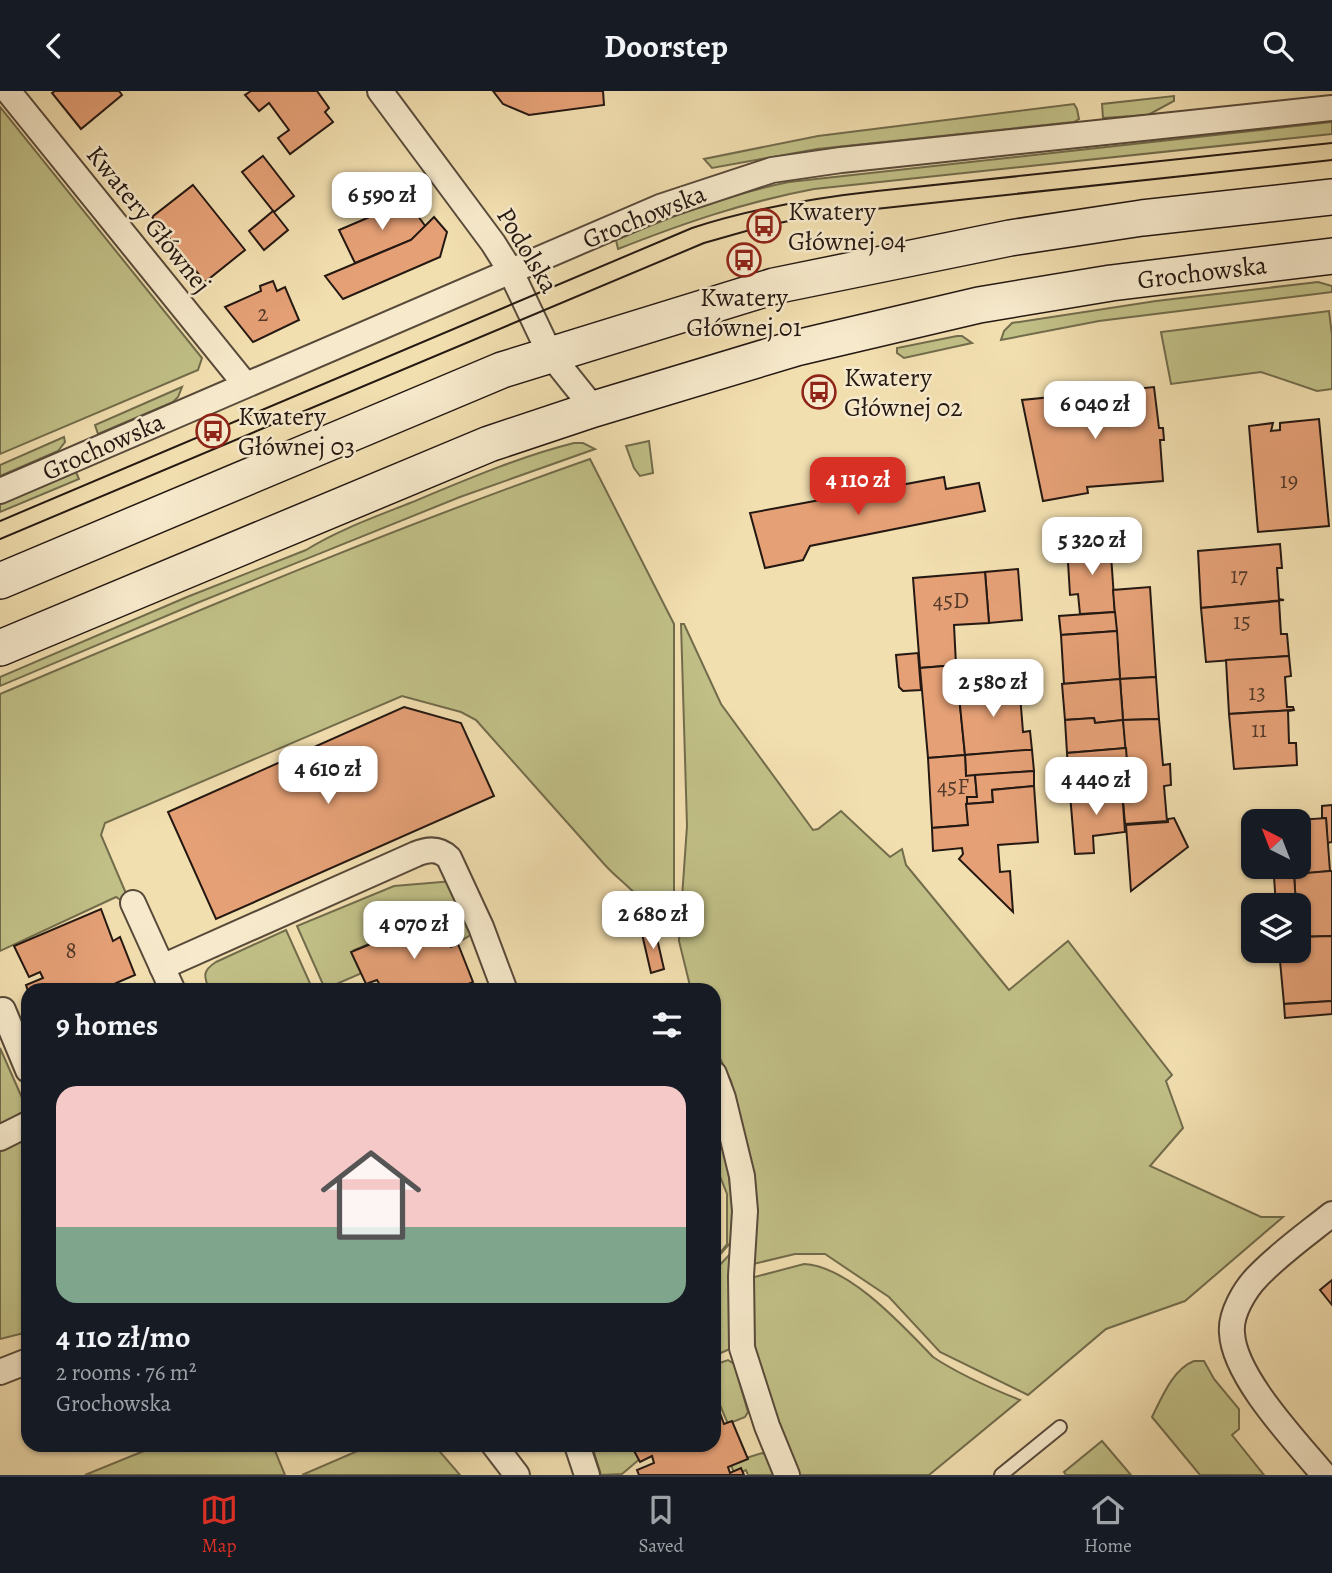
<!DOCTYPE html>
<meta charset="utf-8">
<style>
:root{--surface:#171b24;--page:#242831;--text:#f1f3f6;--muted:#9ea1a6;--line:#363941;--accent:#d93025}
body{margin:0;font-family:Alegreya,serif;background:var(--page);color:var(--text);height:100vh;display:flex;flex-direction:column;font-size:26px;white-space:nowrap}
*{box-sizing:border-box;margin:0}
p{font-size:23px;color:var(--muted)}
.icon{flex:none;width:38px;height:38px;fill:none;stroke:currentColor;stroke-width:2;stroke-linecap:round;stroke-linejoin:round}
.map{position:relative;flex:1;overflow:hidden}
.side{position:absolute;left:21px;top:892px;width:700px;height:469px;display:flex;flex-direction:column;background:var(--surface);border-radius:21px;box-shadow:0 2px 5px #0004}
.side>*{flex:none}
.needle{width:46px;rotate:318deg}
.fabs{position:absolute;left:1241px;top:718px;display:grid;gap:14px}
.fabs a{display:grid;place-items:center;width:70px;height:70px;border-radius:14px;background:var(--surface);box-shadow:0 2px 5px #0004;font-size:35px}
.price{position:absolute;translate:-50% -60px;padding:0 16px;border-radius:14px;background:#fff;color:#222;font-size:23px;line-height:46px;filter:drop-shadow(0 2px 4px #0008)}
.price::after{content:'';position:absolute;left:50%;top:42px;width:21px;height:16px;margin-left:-10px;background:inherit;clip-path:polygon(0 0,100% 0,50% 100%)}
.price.on{background:var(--accent);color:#fff}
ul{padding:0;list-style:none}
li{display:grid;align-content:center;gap:14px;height:371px;padding:0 35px}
li span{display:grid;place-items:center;height:217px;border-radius:21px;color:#555}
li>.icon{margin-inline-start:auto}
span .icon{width:126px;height:126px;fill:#fffc;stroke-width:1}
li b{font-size:30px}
h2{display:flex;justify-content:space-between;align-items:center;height:84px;padding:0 35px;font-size:30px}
header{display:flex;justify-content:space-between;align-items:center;height:91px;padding:0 35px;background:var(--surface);font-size:32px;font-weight:600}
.tab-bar{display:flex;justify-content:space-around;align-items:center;height:98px;border-top:2px solid var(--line);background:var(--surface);font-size:19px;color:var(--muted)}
.tab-bar a{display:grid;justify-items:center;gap:4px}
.tab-bar .on{color:var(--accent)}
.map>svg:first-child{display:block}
.green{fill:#c1c087;stroke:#726c4c;stroke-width:2}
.building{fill:#e5a076;stroke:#241812;stroke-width:2}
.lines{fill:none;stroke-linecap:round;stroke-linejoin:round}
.lane-casing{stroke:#584a3a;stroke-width:16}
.street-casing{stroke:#584a3a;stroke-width:28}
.secondary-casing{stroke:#241812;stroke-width:38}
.lane{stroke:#f7eacc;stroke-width:12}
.street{stroke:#f7eacc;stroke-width:24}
.secondary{stroke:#f7eacc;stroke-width:35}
.tram{stroke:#241812;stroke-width:2}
.labels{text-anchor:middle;stroke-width:5;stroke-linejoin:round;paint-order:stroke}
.number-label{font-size:23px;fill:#543a2b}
.poi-label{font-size:26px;fill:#241812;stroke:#f7eacc;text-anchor:start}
.street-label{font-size:26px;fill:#241812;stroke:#f7eacc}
</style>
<header><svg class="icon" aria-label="back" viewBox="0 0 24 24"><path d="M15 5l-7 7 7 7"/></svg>Doorstep<svg class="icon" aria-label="search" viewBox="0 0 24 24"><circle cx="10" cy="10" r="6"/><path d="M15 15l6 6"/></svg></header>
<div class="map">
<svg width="1332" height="1384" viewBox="0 0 1332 1384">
<rect width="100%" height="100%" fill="#f2dfb0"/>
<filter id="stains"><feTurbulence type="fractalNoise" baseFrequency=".00286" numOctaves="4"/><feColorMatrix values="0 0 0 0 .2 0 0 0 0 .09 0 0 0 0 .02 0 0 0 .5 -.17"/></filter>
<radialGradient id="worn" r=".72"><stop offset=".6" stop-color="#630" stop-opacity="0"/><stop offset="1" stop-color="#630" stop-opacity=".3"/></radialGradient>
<!-- green -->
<g class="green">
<path d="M1174 5V10L1148 24 1103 27 1102 13Z"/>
<path d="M1074 13 1077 18 1079 28 1074 31 817 58 712 77 704 68 818 45Z"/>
<path d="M0 16 202 267 198 279 0 363Z"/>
<path d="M1332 31V43L814 98C745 111 684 132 618 158L616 149C672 125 729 103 789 91Z"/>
<path d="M1318 191 1332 195V201L1099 230 1001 249 1004 240 1012 232 1156 210Z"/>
<path d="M1329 220 1332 244V298L1317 300 1261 281 1171 293 1161 241Z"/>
<path d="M957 245H962L972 252 904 267 897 262V257Z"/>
<path d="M182 296 178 306 173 311 98 343 95 334Z"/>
<path d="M64 346 65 351 58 360 0 385V374Z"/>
<path d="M649 350 653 382 640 385 634 377 626 355Z"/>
<path d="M574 352H583L595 358 460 406 197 512 0 595V586L187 506 306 459C338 439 375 426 410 412 463 390 518 366 574 352Z"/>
<path d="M590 368 674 533V828L652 830C645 805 622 793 605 774 562 725 519 677 476 629L461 621 402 605 105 732 101 744 125 800V812L116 806 0 860V603C195 521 390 438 590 368Z"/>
<path d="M76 381 79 388 0 421V413Z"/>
<path d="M681 533H684L721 613 813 739 818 738 841 720 890 766 902 758 906 774 1009 899 1068 850 1172 984 1166 990 1183 1037 1150 1075 1261 1126H1283L1185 1210 1106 1238 1028 1304 940 1261 889 1206 825 1163H795L749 1174 744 1050 731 990 714 955V900L691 899 679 850 687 735Z"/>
<path d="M453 790 474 842 452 855 439 824 354 859 362 882 325 898 297 835 394 795Z"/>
<path d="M286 839 313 899H209C204 885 202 880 216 871Z"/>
<path d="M0 957 23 1009 22 1021 0 1035Z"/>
<path d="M28 1040V1241L0 1248V1054Z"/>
<path d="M722 1058 726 1062 734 1127 733 1149 714 1170 727 1153V1103L714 1070V1059Z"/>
<path d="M733 1160 732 1257 714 1265V1180Z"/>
<path d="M804 1173C849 1175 903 1235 933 1266 960 1284 990 1297 1020 1309L929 1384H796L748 1246 751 1187Z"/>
<path d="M728 1269 734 1273 748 1321 745 1326 728 1333 714 1300V1274Z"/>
<path d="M1194 1270H1204L1214 1288 1239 1318V1338L1232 1344 1264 1384H1200L1152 1326C1162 1306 1173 1278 1194 1270Z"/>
<path d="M1102 1350 1131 1384H1066L1064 1381Z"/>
<path d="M156 1355H273L285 1384H85Z"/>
<path d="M369 1355H435L460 1384H302Z"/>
<path d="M592 1355H636L641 1367 622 1383 601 1384Z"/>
<path d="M762 1362 768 1365 776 1384H748L746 1379 735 1384 730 1372Z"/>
</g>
<!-- building -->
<g class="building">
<path d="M55 0H119L122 4 81 38 52 2Z"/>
<path d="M251 0H317L329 17 325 21 333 31 290 63 278 47 289 39 269 12 259 20 245 4Z"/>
<path d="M493 0H603L604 14 529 24 503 13Z"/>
<path d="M263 65 294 105 274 121 242 81Z"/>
<path d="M193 94 245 159 205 191 152 126Z"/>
<path d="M407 110 426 136 411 149 355 172 339 139Z"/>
<path d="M273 120 288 139 264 159 249 140Z"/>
<path d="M434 126 447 141 440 166 343 208 325 185 411 149Z"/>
<path d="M273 190 277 200 285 196 299 229 253 251 225 216 261 200 260 195Z"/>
<path d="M1154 296 1159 337H1163L1164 349H1160L1163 390 1087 396 1088 402 1043 410 1022 309Z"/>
<path d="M1319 328 1329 435 1258 441 1249 335 1273 332 1271 340 1280 339V332Z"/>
<path d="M944 386 946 398 979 392 985 420 810 455 803 469 765 477 750 422Z"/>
<path d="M1110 450 1115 521 1080 523 1078 503 1070 504 1067 455Z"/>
<path d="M1280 453 1282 477H1277L1279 508 1284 509 1201 517 1198 460Z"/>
<path d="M1018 478 1022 529 989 532 985 481Z"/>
<path d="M985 481 989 532 954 534 956 574 920 577 913 487Z"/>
<path d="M1150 496 1156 586 1120 588 1113 499Z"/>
<path d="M1279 510 1281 543H1287L1289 565 1206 571 1201 517Z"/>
<path d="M1115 521 1117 540 1061 544 1059 525Z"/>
<path d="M1117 540 1120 588 1064 593 1061 544Z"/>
<path d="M918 562 921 599 903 600 899 596 896 564Z"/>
<path d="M1289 565 1291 585 1285 586 1287 616H1293L1294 619 1229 623 1226 569Z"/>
<path d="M956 574 965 664 928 667 920 577Z"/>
<path d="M1156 586 1159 628 1123 629 1120 588Z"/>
<path d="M1120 588 1123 629 1095 632 1094 627 1065 629 1062 593Z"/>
<path d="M1019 591 1023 641 1030 640 1032 659 965 664 958 595Z"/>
<path d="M404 616 461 632 494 705 216 828 168 721Z"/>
<path d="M1294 619 1288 620 1289 652H1296L1297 674 1234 678 1229 623Z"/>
<path d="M1094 627 1095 632 1123 629 1126 657 1067 662 1065 629Z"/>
<path d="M1159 628 1163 674 1170 673 1171 694 1164 695 1167 730 1125 733 1122 699H1129L1123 629Z"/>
<path d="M1126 657 1129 699 1070 703 1067 662Z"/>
<path d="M1025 659H1032L1034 680 966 685 965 664Z"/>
<path d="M965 664 966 685 975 684 977 706H967L968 734 932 737 928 667Z"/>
<path d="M1034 680V695L992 699 993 711 967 713V706H977L975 684Z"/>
<path d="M1034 695 1038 751 998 754 1000 781 1010 780 1013 821 959 768 963 763 962 757 933 760 932 737 968 734 966 713 993 711 992 699Z"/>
<path d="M1122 699 1125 741 1093 745 1094 762 1075 763 1070 703Z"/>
<path d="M1332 714V751L1327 752 1326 727H1322V715Z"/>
<path d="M1174 727 1188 756 1131 800 1126 734 1168 731V728Z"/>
<path d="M1326 727 1330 780 1274 786 1273 775H1298V730H1284Z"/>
<path d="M1330 780H1332V845L1298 846V814H1296L1294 783Z"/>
<path d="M1294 783 1296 814H1276L1274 786Z"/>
<path d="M101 818 113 850 120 846 135 884 116 892 118 898 130 893 133 900H28L26 894 43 887 40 881 29 886 14 855Z"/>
<path d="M439 825 451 856 458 853 473 891 452 900H368L380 894 377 889 366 893 351 861Z"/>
<path d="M655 839 664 878 651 882 642 843Z"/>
<path d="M1332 845V910L1284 913 1279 859H1298V846Z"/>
<path d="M1332 910V923L1285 927 1284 913Z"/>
<path d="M1332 1189V1214L1320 1199Z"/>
<path d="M714 1306 724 1333 732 1330 748 1368 728 1376 730 1382 741 1377 744 1384H639L637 1379 654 1372 652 1365 640 1371 631 1354H714Z"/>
</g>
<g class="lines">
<defs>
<path id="lane" d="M1001 1384 1060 1336"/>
<g id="street">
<path d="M8 0 245 293"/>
<path d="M380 0 493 152 510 179 550 263 594 318"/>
<path d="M0 400 660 116 772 79 841 69 1332 17"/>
<path d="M133 812 173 900"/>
<path d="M162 876 416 763C428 758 439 757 449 767L481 836 505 900"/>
<path d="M3 919 28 979"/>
<path d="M714 983 723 1007 742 1085 745 1120 741 1185 742 1257 767 1335 787 1384"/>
<path d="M0 1047 28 1033"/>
<path d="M0 1281 28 1270"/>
<path d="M494 1354 517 1384"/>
<path d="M577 1354 587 1384"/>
<path d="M1324 1384C1296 1350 1234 1286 1232 1242 1230 1223 1245 1198 1258 1185 1280 1162 1307 1143 1332 1123"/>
</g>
<g id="secondary">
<path d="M0 490 502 279 774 195 1010 147 1142 127 1332 106"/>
<path d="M0 557 489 353 594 318 796 257 979 214 1111 192 1332 165"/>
</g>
</defs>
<!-- lane casing -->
<use href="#lane" class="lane-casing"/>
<!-- street casing -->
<use href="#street" class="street-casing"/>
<!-- secondary casing -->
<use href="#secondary" class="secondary-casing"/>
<!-- lane -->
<use href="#lane" class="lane"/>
<!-- street -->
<use href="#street" class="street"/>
<!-- secondary -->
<use href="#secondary" class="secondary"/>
<!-- tram -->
<g class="tram">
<path d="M0 430 692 137C753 117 813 107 877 100L1332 52"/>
<path d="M0 448 704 152 764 135 819 124 1332 69"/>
</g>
</g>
<!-- icons -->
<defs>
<symbol id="bus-ring" viewBox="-11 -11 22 22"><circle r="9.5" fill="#f7eacc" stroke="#8f2418" stroke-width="1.5"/><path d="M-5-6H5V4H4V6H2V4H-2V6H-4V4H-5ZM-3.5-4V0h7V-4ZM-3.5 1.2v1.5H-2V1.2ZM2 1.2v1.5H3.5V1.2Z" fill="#8f2418"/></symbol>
</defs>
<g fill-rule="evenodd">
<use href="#bus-ring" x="745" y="116" width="38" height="38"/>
<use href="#bus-ring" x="725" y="150" width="38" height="38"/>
<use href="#bus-ring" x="800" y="282" width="38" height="38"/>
<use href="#bus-ring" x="194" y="321" width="38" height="38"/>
</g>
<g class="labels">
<!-- number labels -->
<g class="number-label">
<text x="263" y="230">2</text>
<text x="1289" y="397">19</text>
<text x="1239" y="492">17</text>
<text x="951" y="517">45D</text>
<text x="1242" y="538">15</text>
<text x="1257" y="609">13</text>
<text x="1259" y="646">11</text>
<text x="953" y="703">45F</text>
<text x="71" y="867">8</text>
</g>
<!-- poi labels -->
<g class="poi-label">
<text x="788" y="129">Kwatery<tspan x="788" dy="30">Głównej 04</tspan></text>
<text x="744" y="215" text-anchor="middle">Kwatery<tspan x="744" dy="30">Głównej 01</tspan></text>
<text x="844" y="295">Kwatery<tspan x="844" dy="30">Głównej 02</tspan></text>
<text x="238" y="334">Kwatery<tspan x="238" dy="30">Głównej 03</tspan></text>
</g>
<!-- street labels -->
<g class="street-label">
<text transform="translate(644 125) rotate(-22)" y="9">Grochowska</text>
<text transform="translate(149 128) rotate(51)" y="9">Kwatery Głównej</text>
<text transform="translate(528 159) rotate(59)" y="9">Podolska</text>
<text transform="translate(1202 181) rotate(-7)" y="9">Grochowska</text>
<text transform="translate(103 355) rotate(-24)" y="9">Grochowska</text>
</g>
</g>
<rect width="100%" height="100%" filter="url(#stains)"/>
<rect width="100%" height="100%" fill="url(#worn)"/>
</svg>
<div class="fabs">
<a><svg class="needle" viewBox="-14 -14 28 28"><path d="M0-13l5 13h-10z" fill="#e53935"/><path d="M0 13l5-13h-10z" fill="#9ea1a6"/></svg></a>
<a><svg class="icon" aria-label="layers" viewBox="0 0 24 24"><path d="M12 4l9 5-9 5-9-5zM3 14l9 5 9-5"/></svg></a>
</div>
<b class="price" style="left:382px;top:141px">6 590 zł</b>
<b class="price" style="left:1095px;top:350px">6 040 zł</b>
<b class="price on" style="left:858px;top:426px">4 110 zł</b>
<b class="price" style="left:1092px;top:486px">5 320 zł</b>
<b class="price" style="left:993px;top:628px">2 580 zł</b>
<b class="price" style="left:328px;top:715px">4 610 zł</b>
<b class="price" style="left:1096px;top:726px">4 440 zł</b>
<b class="price" style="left:653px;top:860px">2 680 zł</b>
<b class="price" style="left:414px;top:870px">4 070 zł</b>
<section class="side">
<h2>9 homes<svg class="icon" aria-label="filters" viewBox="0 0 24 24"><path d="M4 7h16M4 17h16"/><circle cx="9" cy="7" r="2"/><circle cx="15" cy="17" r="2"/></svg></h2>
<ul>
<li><span style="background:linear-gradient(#f6c9c9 65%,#7fa58c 0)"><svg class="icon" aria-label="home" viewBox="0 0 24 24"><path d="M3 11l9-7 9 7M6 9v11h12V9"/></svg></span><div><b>4 110 zł/mo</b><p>2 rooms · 76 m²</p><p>Grochowska</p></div></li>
</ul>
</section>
</div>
<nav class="tab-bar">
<a class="on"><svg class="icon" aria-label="map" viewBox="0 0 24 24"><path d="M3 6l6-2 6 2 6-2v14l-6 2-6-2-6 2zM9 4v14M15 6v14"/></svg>Map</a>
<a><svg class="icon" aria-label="saved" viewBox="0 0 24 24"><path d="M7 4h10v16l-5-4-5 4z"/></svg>Saved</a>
<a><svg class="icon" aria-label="home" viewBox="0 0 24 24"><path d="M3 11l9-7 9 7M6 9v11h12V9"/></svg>Home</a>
</nav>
